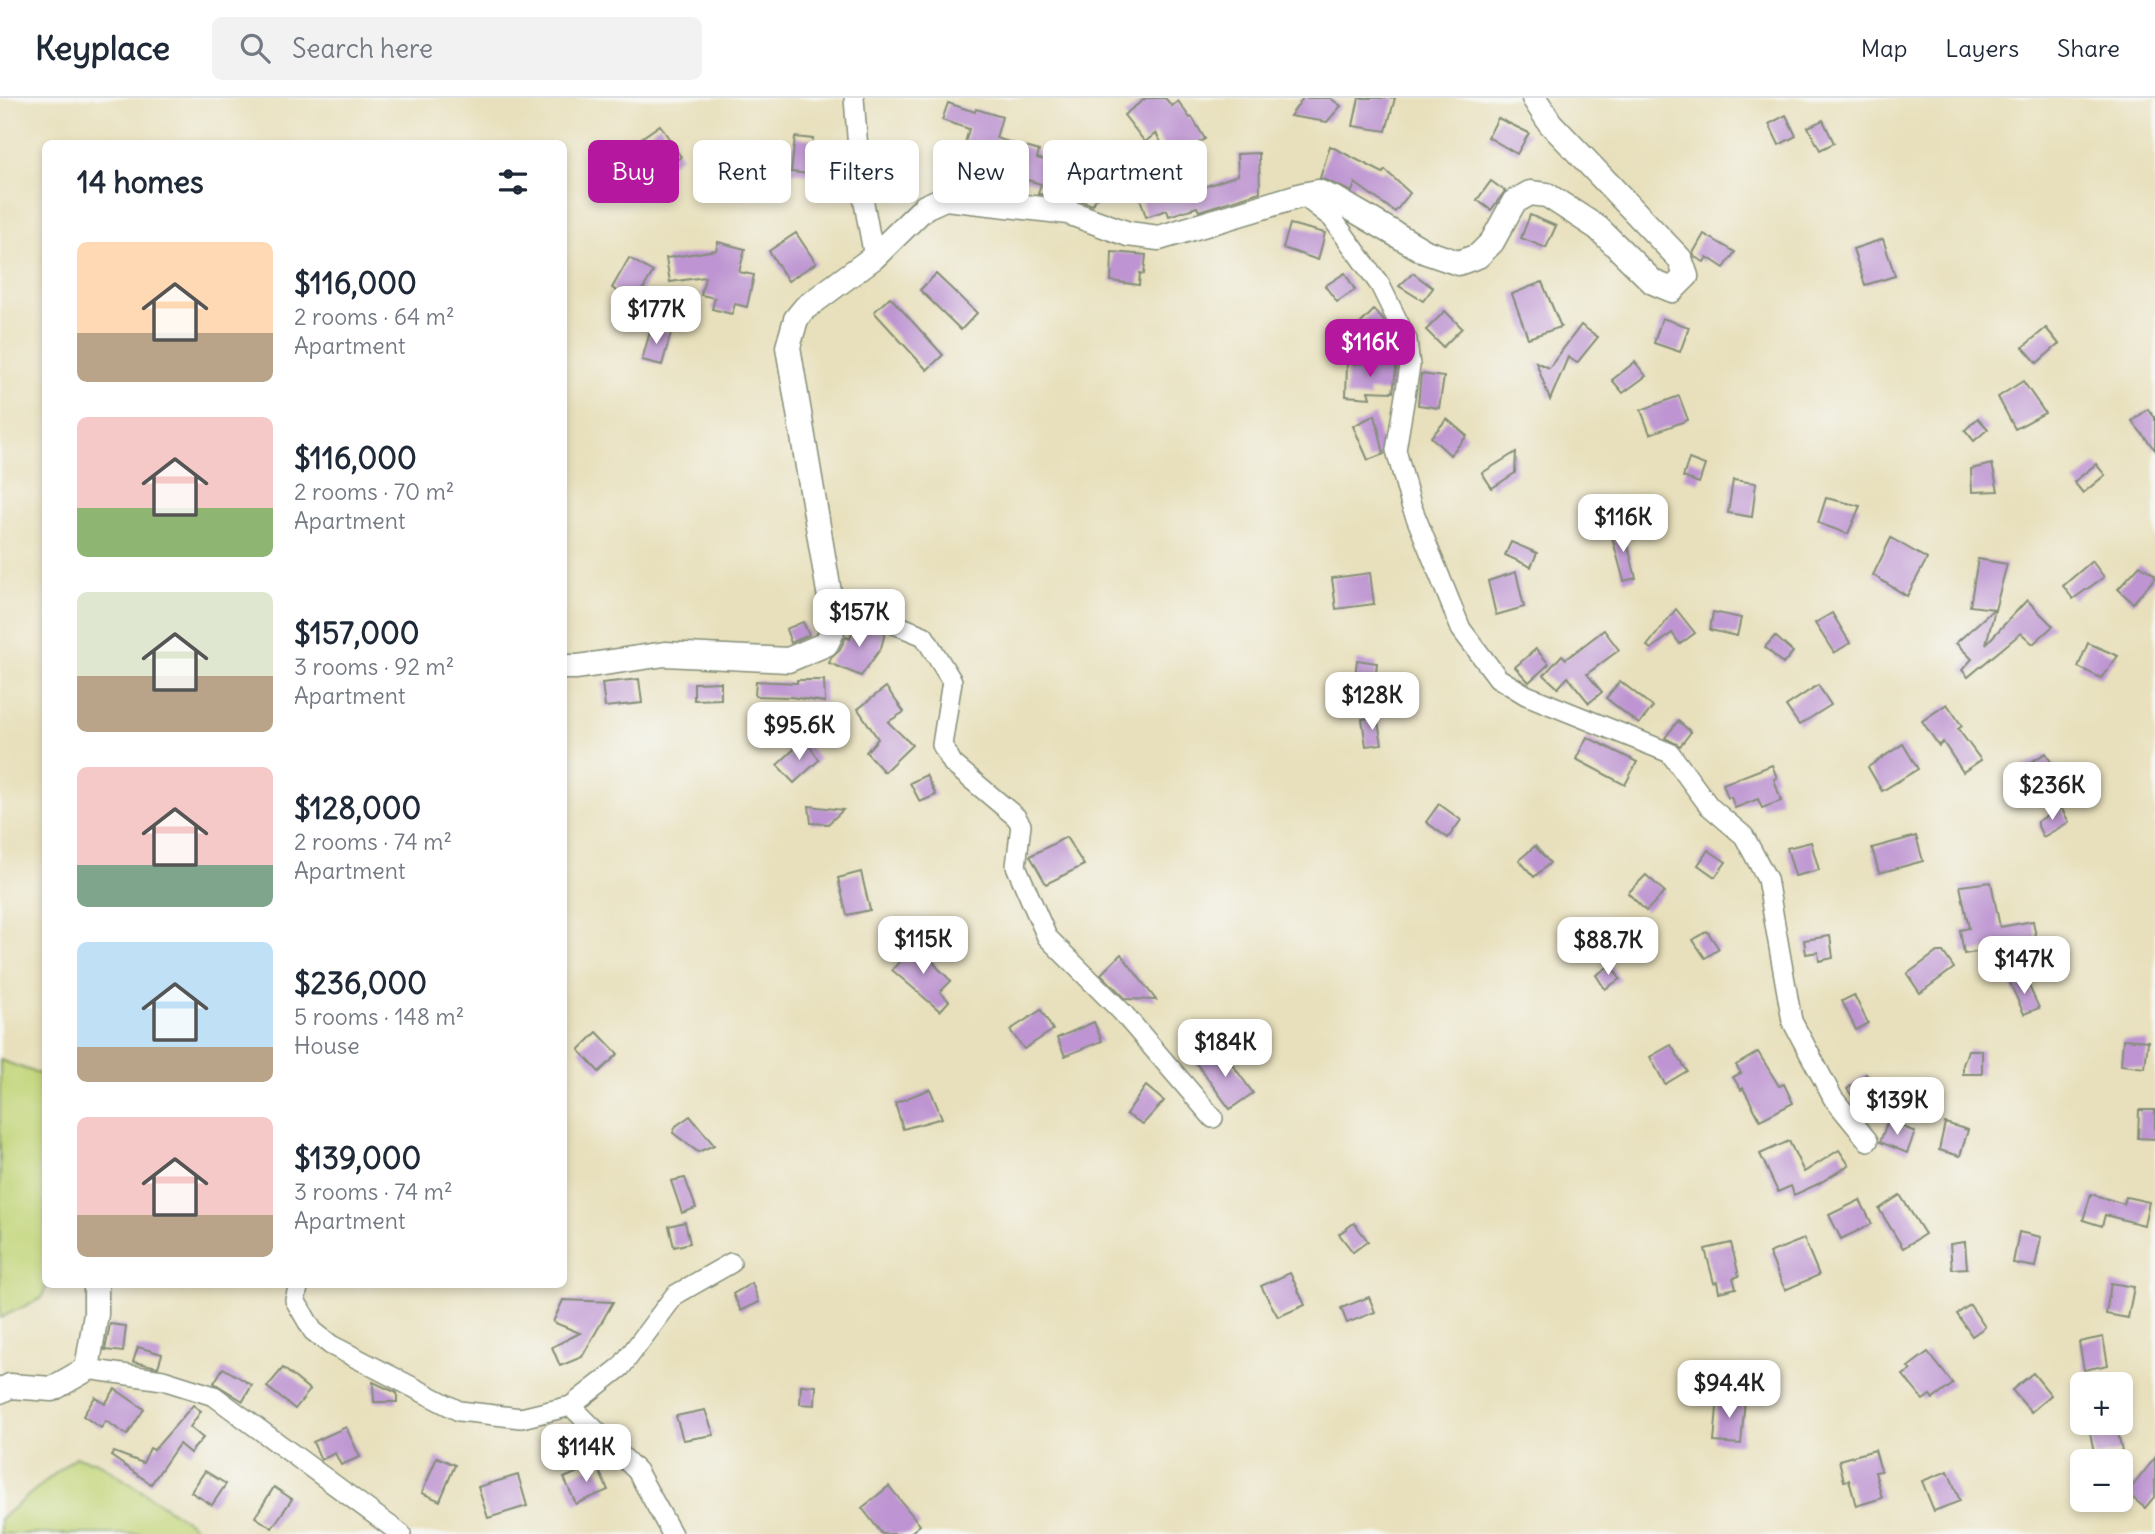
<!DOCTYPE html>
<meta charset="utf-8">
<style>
:root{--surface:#fff;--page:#f2f2f3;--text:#1f2937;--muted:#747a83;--line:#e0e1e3;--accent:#b5179e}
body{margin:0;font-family:Delius,sans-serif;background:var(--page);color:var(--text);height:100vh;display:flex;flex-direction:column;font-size:26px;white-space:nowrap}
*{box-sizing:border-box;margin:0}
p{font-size:23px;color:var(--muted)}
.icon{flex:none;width:38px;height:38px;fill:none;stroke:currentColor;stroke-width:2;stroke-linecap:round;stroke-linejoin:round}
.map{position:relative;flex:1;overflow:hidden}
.details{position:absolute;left:42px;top:42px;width:525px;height:1148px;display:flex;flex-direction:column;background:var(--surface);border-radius:10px;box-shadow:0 4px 10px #0003}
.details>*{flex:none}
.hud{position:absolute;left:588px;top:42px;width:665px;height:63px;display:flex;gap:14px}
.fabs{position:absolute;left:2070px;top:1274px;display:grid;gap:14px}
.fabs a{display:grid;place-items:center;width:63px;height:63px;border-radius:10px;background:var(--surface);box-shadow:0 4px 10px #0003;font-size:35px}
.price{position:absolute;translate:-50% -60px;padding:0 16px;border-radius:14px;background:#fff;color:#222;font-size:23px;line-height:46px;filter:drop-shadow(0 2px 4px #0008)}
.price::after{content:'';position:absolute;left:50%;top:42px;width:21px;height:16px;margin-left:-10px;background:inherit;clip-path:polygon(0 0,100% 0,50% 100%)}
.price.selected{background:var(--accent);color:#fff}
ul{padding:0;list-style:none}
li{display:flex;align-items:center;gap:21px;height:175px;padding:0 35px}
li span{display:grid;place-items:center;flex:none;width:196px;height:140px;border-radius:10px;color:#555}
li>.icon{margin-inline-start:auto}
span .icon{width:84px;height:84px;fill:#fffc;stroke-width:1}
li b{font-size:30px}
h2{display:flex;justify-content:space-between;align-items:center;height:84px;padding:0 35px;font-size:30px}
.pill{padding:0 24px;border-radius:10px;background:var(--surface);box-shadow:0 4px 10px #0003;font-size:24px;line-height:63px}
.pill.selected{background:var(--accent);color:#fff}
header{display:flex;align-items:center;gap:42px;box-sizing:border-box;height:98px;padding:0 35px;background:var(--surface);border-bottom:2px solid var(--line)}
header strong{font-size:33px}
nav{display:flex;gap:38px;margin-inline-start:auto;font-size:24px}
.search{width:490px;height:63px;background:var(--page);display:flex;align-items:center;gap:18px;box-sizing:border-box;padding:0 24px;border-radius:10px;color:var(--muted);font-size:26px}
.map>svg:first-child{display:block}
.green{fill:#c2d579;stroke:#708956;stroke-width:2}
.building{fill:#be95d2}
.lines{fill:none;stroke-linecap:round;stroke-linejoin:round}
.minor-casing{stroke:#848e78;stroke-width:22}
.tertiary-casing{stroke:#848e78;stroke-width:27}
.minor{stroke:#fff;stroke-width:19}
.tertiary{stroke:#fff;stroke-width:24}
</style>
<header>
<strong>Keyplace</strong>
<div class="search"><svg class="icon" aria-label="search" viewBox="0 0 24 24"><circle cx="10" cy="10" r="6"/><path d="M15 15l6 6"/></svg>Search here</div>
<nav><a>Map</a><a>Layers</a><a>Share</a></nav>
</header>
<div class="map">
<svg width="2155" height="1436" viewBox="0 0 2155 1436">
<rect width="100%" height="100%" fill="#f6f6f2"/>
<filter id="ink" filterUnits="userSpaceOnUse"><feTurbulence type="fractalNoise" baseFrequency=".0143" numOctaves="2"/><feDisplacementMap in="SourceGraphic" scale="14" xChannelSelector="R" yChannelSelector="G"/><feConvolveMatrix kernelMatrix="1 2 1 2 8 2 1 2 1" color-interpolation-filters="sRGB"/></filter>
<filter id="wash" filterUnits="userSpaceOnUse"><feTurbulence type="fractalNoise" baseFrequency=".00686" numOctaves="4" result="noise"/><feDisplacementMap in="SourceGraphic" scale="28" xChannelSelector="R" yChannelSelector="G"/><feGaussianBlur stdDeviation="1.57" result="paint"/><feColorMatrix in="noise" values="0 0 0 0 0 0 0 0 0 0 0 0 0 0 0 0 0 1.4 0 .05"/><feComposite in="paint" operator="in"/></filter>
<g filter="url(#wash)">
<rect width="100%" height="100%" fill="#e8e0bc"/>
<!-- green -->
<g class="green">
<path d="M0 962 45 978 47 1187 42 1200 0 1220Z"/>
<path d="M75 1359 97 1364 190 1425 203 1436H0V1421Z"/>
</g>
<g id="blocks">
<!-- building -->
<g class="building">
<path d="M1146 0H1165L1172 8 1178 3 1190 20 1192 19 1205 41 1170 61 1156 35 1145 44 1124 17Z"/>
<path d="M1303 0H1330L1341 8 1327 24 1290 18Z"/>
<path d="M1359 0H1395L1386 33 1353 28Z"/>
<path d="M948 5 975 14 976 11 1002 19 996 40 1039 53 1037 60 1079 72 1083 66 1108 82 1092 107 1077 101 1057 89 1054 97 1038 96 1041 86 1010 77 1012 67 963 52 969 31 942 22Z"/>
<path d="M1786 17 1796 38 1779 47 1769 26Z"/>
<path d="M1498 20 1529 35 1517 56 1488 39Z"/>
<path d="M1823 22 1834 45 1820 52 1808 29Z"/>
<path d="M660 27 681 59 661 72 640 41Z"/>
<path d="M795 39 813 41 809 76 791 74Z"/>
<path d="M1330 48 1383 75 1385 72 1410 95 1395 114 1355 85 1352 94 1320 80Z"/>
<path d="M1259 55 1260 94 1199 113 1197 109 1169 118 1167 112 1146 119 1140 100 1162 93 1159 83 1178 76 1184 96 1238 77 1237 56Z"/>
<path d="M1491 83 1505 93 1491 112 1477 102Z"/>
<path d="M1530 117 1556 128 1546 150 1521 140Z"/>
<path d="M1290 126 1325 135 1318 162 1283 150Z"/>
<path d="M796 135 816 165 788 183 769 153Z"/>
<path d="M1704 136 1735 154 1724 170 1707 159 1704 164 1695 159 1693 155Z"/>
<path d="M1883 141 1895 178 1865 187 1853 151Z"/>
<path d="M718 144 745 151 739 174 754 177 747 209 735 206 732 216 712 211 715 200 701 197 705 179 670 184 666 160 716 152Z"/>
<path d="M1112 154 1146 157 1144 176 1140 175 1139 187 1111 183Z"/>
<path d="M629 160 653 174 635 204 612 190Z"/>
<path d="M1345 175 1355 192 1337 204 1325 188Z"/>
<path d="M1413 175 1433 190 1423 203 1399 188Z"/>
<path d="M936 176 977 215 961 232 920 192Z"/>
<path d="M1542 184 1561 229 1528 240 1512 196Z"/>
<path d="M890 199 943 257 927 272 874 214Z"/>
<path d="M1374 212 1384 223 1389 232 1377 244 1360 226Z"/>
<path d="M1445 213 1462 230 1443 249 1426 232Z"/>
<path d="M1662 220 1689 229 1680 254 1654 245Z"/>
<path d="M1581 227 1598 239 1577 265 1568 259 1550 302 1536 264 1549 270Z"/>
<path d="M651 230 671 235 662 267 642 262Z"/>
<path d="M2046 230 2059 246 2037 265 2023 249Z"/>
<path d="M1397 264 1393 294 1368 293 1370 300 1346 298 1347 266Z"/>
<path d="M1635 264 1646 278 1623 295 1612 282Z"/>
<path d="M1421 276 1444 279 1439 310 1418 307Z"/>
<path d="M2023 283 2045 315 2015 331 1998 299Z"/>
<path d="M1679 298 1688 322 1650 336 1641 312Z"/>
<path d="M2148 311 2155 320V352L2132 323Z"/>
<path d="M1375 317 1384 356 1368 362 1353 328Z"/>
<path d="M1978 320 1988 331 1974 343 1965 332Z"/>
<path d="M1447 321 1467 338 1450 357 1431 339Z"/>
<path d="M1516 354 1515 375 1492 390 1482 375Z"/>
<path d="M1689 361 1705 367 1699 385 1683 379Z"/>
<path d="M1992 366 1998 393 1972 394 1971 371Z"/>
<path d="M2096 366 2105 377 2083 395 2074 384Z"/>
<path d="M1733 382 1756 385 1752 419 1728 415Z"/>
<path d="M1826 400 1860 408 1848 436 1818 425Z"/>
<path d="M1623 429 1636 480 1624 483 1610 432Z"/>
<path d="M1891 440 1927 461 1907 498 1873 477Z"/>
<path d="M1511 444 1537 455 1531 469 1505 457Z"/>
<path d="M1978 461 2007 466 1986 546 2027 502 2053 528 2033 546 2021 535 1968 579 1962 572 1972 561 1956 545 1994 511 1970 508Z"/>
<path d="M2092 463 2104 479 2073 501 2063 488Z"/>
<path d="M2140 467 2155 477V480L2133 505 2118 491Z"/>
<path d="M1516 474 1524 509 1496 517 1488 483Z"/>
<path d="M1370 475 1374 506 1336 511 1332 480Z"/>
<path d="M1676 511 1695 535 1680 546 1672 535 1651 551 1647 548Z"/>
<path d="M1713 514 1741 520 1737 538 1710 532Z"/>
<path d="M1832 515 1850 545 1834 555 1815 525Z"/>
<path d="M855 523 885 535 881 550 861 578 829 565 831 560 839 553 846 539 850 541Z"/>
<path d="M803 524 809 537 791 545 786 531Z"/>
<path d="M1604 532 1619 552 1587 576 1602 594 1589 605 1568 579 1558 590 1544 577 1562 557 1566 561Z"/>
<path d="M1775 538 1793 554 1783 566 1765 549Z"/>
<path d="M2088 545 2118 558 2101 580 2078 569Z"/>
<path d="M1536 551 1549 566 1529 584 1515 569Z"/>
<path d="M1357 562 1377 565 1373 600 1353 597Z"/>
<path d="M639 581 642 605 605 609 602 585Z"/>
<path d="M797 582H824L825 604 791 599 755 598 756 583 797 585Z"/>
<path d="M1620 583 1653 609 1639 626 1606 600Z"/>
<path d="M721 584V601L694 602V585Z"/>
<path d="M1818 587 1831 607 1799 627 1786 608Z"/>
<path d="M886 589 904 614 888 624 912 647 884 674 866 654 878 641 858 611Z"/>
<path d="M1947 606 1962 628 1958 631 1981 662 1963 674 1943 644 1939 648 1922 623Z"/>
<path d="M1377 619 1382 646 1366 648 1362 621Z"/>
<path d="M1678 623 1691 634 1680 648 1665 640Z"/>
<path d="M1587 639 1637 664 1625 687 1576 661Z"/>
<path d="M805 641 819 662 794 685 777 667Z"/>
<path d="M1903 646 1918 671 1882 693 1868 669Z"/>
<path d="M2046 655 2060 680 2023 701 2010 677Z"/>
<path d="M1772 667 1777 680 1774 681 1781 703 1762 710 1758 701 1735 710 1731 699 1728 700 1723 686Z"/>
<path d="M926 677 936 697 920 704 910 685Z"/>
<path d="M1439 706 1461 722 1448 740 1426 724Z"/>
<path d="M809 708 843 712 828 726 811 725Z"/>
<path d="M2061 710 2069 724 2043 739 2038 728V723Z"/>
<path d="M1916 738 1923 763 1879 775 1872 750Z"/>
<path d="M1066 739 1084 767 1046 786 1030 758Z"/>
<path d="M1811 744 1819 772 1795 778 1787 750Z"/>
<path d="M1535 748 1550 765 1534 779 1519 762Z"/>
<path d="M1708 752 1726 764 1715 779 1698 767Z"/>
<path d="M861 774 870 812 847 817 838 780Z"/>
<path d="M1646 777 1665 794 1646 813 1628 795Z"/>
<path d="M1991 784 2000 829 2033 823 2037 844 1964 856 1960 832 1969 830 1960 788Z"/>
<path d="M1707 833 1719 851 1705 860 1693 842Z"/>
<path d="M1830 838 1833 860 1819 863 1818 854 1806 856 1804 842Z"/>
<path d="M918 843 938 870 951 883 940 894 949 903 940 913 892 872Z"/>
<path d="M1937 854H1943L1954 870 1920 895 1907 876Z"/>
<path d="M1121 856 1156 902 1126 901 1101 876Z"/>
<path d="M1611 867 1620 881 1605 891 1596 877Z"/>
<path d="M2025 879 2039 910 2024 916 2010 885Z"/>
<path d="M1854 897 1868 925 1856 932 1842 903Z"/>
<path d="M1041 912 1053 932 1024 951 1010 932Z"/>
<path d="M1094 924 1102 943 1065 958 1057 940Z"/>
<path d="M597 934 618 956 599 974 579 952Z"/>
<path d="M2123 941 2148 943 2145 970 2121 967Z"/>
<path d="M1671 947 1687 973 1665 986 1650 959Z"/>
<path d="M1222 952 1253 995 1230 1011 1196 965Z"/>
<path d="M1968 952H1982V976H1963V967Z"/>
<path d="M1758 954 1779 988 1784 986 1793 1005 1760 1022 1743 990 1741 992 1733 979 1741 975 1736 967Z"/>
<path d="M1866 976 1888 1002 1868 1018 1847 991Z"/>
<path d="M1146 988 1164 1003 1143 1026 1126 1016Z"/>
<path d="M930 991 942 1020 903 1031 895 1005Z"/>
<path d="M2139 1012H2155V1041L2138 1040Z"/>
<path d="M690 1018 714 1047 698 1054 673 1035 676 1028Z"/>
<path d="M1888 1022 1915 1034 1907 1055 1880 1044Z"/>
<path d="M1945 1025 1968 1032 1960 1058 1939 1052Z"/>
<path d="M1789 1043 1804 1074 1839 1052 1849 1067 1818 1086 1794 1097 1791 1088 1778 1094 1760 1056Z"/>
<path d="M685 1080 696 1110 682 1115 671 1083Z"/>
<path d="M2091 1096 2124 1106 2126 1099 2149 1104 2144 1127 2105 1117 2102 1128 2083 1122Z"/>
<path d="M1900 1097 1925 1136 1903 1150 1879 1111Z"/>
<path d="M1860 1102 1872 1126 1841 1141 1829 1117Z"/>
<path d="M685 1124 690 1145 674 1149 669 1128Z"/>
<path d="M1354 1125 1368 1143 1353 1154 1339 1136Z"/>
<path d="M2019 1134 2041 1139 2035 1169 2013 1165Z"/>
<path d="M1804 1141 1819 1177 1785 1192 1769 1155Z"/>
<path d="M1965 1144 1967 1170 1952 1171 1950 1146Z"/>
<path d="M1731 1145 1739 1178 1733 1180 1736 1190 1719 1194 1717 1184 1714 1185 1705 1151Z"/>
<path d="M1290 1175 1305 1207 1278 1219 1261 1188Z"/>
<path d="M752 1185 759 1204 741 1213 733 1196Z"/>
<path d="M2111 1185 2134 1189 2128 1220 2106 1216Z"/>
<path d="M1369 1199 1375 1214 1347 1225 1341 1210Z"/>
<path d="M563 1202 613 1204 582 1259 560 1268 552 1249 580 1235 553 1224Z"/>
<path d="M1970 1207 1985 1229 1972 1238 1957 1216Z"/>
<path d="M110 1226 126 1228 123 1254 105 1252Z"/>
<path d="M2103 1239 2108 1267 2084 1272 2079 1244Z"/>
<path d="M138 1249 162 1256 158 1269 133 1264Z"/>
<path d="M1928 1254 1953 1286 1933 1301 1930 1297 1923 1302 1903 1277 1911 1272 1908 1269Z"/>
<path d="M223 1270 252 1287 243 1303 214 1285Z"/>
<path d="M283 1270 310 1292 295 1311 267 1289Z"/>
<path d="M2033 1275 2051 1297 2031 1314 2012 1292Z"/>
<path d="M373 1284 397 1295V1304H374Z"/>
<path d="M801 1287 816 1288 815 1307 800 1306Z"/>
<path d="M115 1291 144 1311 127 1337 106 1323 101 1330 83 1318 95 1299 105 1306Z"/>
<path d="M1718 1298 1745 1301 1741 1346 1714 1344Z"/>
<path d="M193 1307 201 1313 190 1329 203 1340 190 1355 179 1346 151 1386 111 1358 114 1354 143 1365 150 1350 154 1352Z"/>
<path d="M705 1312 714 1337 683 1342 676 1318Z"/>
<path d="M2088 1325H2116L2122 1353 2095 1359Z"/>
<path d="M346 1329 360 1359 341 1367 335 1355 321 1362 313 1344Z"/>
<path d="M1875 1352 1881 1373 1875 1374 1882 1400 1856 1408 1849 1382 1844 1383 1839 1362Z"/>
<path d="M437 1359 455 1367 440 1403 422 1395Z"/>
<path d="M2155 1360V1398L2145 1410 2127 1395Z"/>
<path d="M596 1366 608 1392 576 1406 564 1380Z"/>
<path d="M205 1373 226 1386 212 1407 191 1394Z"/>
<path d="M1948 1373 1960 1403 1934 1413 1922 1383Z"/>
<path d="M518 1377 527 1408 488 1420 478 1389Z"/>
<path d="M889 1388 920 1427 909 1436H882L862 1410Z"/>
<path d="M274 1389 292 1401 272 1430 255 1419Z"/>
</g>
</g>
</g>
<g filter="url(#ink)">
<use href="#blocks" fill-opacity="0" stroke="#848e78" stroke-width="2"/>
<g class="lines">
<defs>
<g id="minor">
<path d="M854 0 861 89 874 159"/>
<path d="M1302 97 1332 120 1380 187 1407 242 1410 268 1396 352 1411 407 1461 531 1498 580 1526 597 1670 655 1709 708 1744 738 1767 781 1792 923 1833 1000 1868 1043"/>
<path d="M830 500 924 538 952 583 942 647 953 666 1016 719 1021 727 1016 768 1047 839 1122 914 1213 1020"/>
<path d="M299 1186 295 1202 313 1233 331 1247 459 1313 521 1320 571 1308 621 1269 675 1197 731 1165"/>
<path d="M87 1271 163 1282 214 1298 401 1436"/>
<path d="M571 1308 637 1373 672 1436"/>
</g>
<g id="tertiary">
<path d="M564 569H577L665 556 788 562 826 546 832 534 830 500 788 249 796 221 805 210 874 159 925 109 945 100 1068 114 1128 136 1159 140 1302 97 1318 94 1337 102 1426 154 1458 165 1478 158 1492 144 1514 104 1530 95 1547 97 1598 130 1653 184 1672 192 1686 178 1680 161 1550 25 1534 0"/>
<path d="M0 1293 10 1288 52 1291 87 1271 96 1216V1186"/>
</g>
</defs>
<!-- minor casing -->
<use href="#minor" class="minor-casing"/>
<!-- tertiary casing -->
<use href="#tertiary" class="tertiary-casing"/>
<!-- minor -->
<use href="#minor" class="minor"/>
<!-- tertiary -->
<use href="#tertiary" class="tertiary"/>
</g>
</g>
</svg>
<div class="fabs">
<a>+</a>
<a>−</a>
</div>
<b class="price" style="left:656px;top:248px">$177K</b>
<b class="price selected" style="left:1370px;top:281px">$116K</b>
<b class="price" style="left:1623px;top:456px">$116K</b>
<b class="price" style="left:859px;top:551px">$157K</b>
<b class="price" style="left:1372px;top:634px">$128K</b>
<b class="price" style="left:799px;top:664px">$95.6K</b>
<b class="price" style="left:2052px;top:724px">$236K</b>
<b class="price" style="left:923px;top:878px">$115K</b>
<b class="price" style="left:1608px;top:879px">$88.7K</b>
<b class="price" style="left:2024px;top:898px">$147K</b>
<b class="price" style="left:1225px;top:981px">$184K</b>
<b class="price" style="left:1897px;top:1039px">$139K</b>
<b class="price" style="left:1729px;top:1322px">$94.4K</b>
<b class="price" style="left:586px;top:1386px">$114K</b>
<div class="hud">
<a class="pill selected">Buy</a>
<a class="pill">Rent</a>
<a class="pill">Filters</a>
<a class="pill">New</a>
<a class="pill">Apartment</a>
</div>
<section class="details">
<h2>14 homes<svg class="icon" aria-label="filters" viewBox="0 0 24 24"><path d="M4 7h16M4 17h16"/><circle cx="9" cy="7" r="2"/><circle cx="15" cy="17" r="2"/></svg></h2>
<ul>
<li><span style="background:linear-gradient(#ffd9b3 65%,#b9a48a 0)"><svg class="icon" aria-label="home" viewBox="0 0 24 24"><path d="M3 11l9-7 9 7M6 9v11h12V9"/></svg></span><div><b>$116,000</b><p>2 rooms · 64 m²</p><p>Apartment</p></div></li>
<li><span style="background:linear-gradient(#f6c9c9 65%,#8fb573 0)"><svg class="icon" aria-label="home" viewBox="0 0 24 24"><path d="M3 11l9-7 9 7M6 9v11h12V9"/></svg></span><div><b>$116,000</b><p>2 rooms · 70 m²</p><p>Apartment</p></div></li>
<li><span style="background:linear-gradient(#dfe7d0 60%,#b9a48a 0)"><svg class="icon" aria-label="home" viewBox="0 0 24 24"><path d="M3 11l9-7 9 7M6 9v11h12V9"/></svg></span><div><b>$157,000</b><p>3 rooms · 92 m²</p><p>Apartment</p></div></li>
<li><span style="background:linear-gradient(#f6c9c9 70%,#7fa58c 0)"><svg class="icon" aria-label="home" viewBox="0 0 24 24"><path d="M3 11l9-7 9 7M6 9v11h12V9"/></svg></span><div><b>$128,000</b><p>2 rooms · 74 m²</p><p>Apartment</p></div></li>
<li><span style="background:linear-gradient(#bfe0f5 75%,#b9a48a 0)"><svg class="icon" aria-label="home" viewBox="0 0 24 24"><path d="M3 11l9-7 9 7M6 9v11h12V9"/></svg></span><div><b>$236,000</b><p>5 rooms · 148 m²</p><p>House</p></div></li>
<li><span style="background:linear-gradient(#f6c9c9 70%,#b9a48a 0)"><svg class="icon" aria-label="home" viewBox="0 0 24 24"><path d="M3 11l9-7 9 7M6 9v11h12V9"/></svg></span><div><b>$139,000</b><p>3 rooms · 74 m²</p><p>Apartment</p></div></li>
</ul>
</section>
</div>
